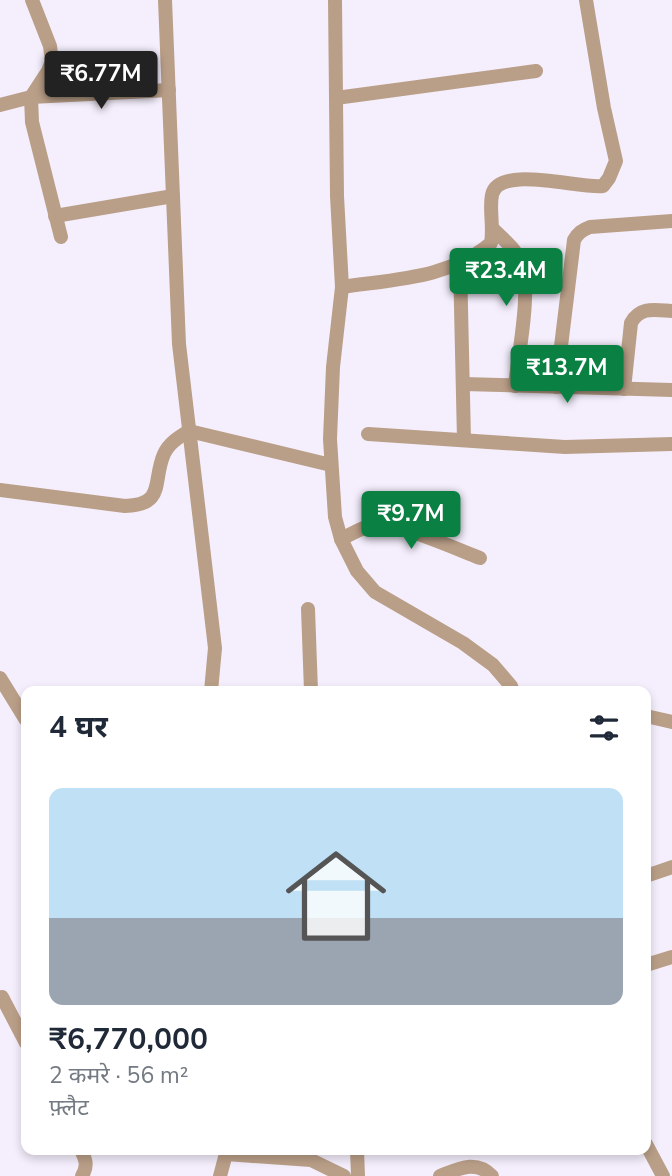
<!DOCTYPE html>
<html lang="hi">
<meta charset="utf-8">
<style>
:root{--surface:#fff;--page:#f6f6f7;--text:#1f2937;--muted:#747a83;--accent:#0b8043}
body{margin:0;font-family:"Nunito Sans","Noto Sans Devanagari",sans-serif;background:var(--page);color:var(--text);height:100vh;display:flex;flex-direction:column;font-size:26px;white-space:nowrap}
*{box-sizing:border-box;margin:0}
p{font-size:23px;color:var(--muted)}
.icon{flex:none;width:38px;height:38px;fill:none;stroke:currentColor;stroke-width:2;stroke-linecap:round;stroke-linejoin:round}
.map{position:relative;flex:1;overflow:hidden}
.panel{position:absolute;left:21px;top:686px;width:630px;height:469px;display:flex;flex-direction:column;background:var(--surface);border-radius:14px;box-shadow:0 4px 10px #0003}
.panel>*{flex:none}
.price{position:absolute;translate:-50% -60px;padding:0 16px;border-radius:7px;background:var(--accent);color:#fff;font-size:23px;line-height:46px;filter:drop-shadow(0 2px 4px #0008)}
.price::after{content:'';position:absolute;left:50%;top:42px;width:21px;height:16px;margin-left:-10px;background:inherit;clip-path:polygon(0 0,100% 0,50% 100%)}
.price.on{background:#222;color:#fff}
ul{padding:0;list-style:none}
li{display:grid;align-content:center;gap:14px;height:371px;padding:0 28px}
li span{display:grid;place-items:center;height:217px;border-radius:14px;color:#555}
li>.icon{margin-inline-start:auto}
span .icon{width:126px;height:126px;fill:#fffc;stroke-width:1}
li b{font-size:30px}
h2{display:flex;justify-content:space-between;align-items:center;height:84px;padding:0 28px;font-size:30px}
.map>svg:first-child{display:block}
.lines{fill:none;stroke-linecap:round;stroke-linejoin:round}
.street{stroke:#ba9f88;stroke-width:14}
</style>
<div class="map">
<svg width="672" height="1176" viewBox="0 0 672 1176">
<rect width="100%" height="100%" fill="#f5effd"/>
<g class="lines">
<!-- street -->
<g class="street">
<path d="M32 0 50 46 52 61 48 71 31 97 32 122 61 237"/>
<path d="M165 0 179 344 215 648 211 691"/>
<path d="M335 0 337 196 342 287 333 367 330 439 335 517 341 539 357 571 375 592 463 643 493 665 511 686 513 691"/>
<path d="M336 98 536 71"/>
<path d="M0 105 31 97 169 90"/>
<path d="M55 216 173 196"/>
<path d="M493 229C503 239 516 249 521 262 532 290 518 355 515 386"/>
<path d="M460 263 464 440"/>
<path d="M342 287C395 279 448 279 491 243 494 227 489 210 492 195 498 164 579 189 603 186L609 178 616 161 604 108 586 0"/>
<path d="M463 384 672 390"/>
<path d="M556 387 574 240C578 233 582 230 590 227L672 221"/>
<path d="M624 389 631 323C640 306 655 310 672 311"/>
<path d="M368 434 565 447 672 444"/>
<path d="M0 490 125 506C166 505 152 481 164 454 169 443 179 437 189 431L331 465"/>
<path d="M341 539C352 534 365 525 378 525 404 525 454 548 480 558"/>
<path d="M308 609 311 691"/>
<path d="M0 678 26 720"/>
<path d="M646 716 672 722"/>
<path d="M646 876 672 867"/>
<path d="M646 965 672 957"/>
<path d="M2 997 26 1043"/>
<path d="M646 1144 663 1176"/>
<path d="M81 1150C86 1160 88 1166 82 1176"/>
<path d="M357 1150 358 1176"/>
<path d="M226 1154 311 1160 344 1176"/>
<path d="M220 1176 227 1150"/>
<path d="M440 1176C458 1169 476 1159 492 1176"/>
</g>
</g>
</svg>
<b class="price on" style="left:101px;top:111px">₹6.77M</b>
<b class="price" style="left:506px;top:308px">₹23.4M</b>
<b class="price" style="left:567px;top:405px">₹13.7M</b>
<b class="price" style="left:411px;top:551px">₹9.7M</b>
<section class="panel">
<h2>4 घर<svg class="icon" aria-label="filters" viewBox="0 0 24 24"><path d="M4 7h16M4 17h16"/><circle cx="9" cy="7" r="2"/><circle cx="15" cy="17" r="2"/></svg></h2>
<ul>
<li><span style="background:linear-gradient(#bfe0f5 60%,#9aa5b1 0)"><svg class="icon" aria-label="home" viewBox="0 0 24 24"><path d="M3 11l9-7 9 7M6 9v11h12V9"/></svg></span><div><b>₹6,770,000</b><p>2 कमरे · 56 m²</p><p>फ़्लैट</p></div></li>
</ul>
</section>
</div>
